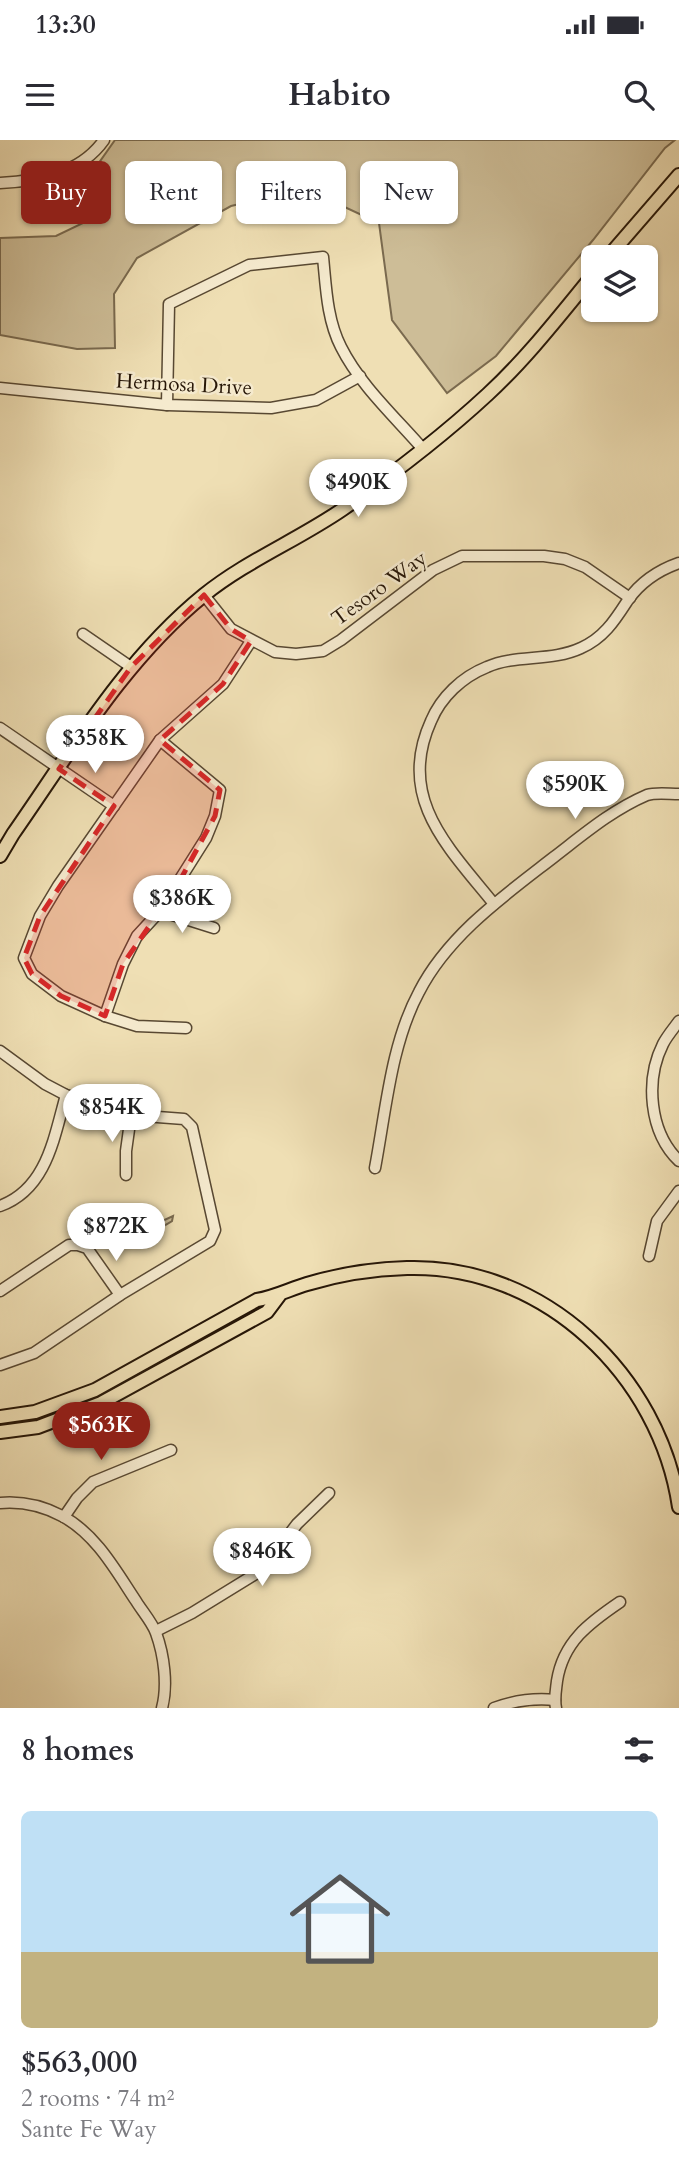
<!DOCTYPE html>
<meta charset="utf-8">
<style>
:root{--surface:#fff;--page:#f2f2f3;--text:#2b2b33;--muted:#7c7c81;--accent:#8f2418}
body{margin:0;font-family:Cardo,serif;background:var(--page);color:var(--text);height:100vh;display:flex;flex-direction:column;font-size:26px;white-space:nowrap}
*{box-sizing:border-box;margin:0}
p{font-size:23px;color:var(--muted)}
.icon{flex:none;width:38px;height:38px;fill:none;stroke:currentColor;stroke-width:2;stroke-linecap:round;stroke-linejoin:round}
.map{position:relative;height:1568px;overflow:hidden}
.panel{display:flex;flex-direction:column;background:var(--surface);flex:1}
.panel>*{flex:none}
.guide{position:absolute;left:21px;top:21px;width:637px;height:63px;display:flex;gap:14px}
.buttons{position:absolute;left:581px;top:105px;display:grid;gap:14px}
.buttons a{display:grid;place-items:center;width:77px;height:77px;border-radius:10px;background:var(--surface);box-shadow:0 2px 5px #0004;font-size:35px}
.price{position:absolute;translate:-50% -60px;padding:0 16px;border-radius:24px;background:#fff;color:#222;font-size:23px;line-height:46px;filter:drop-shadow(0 2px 4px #0008)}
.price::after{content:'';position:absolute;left:50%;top:42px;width:21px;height:16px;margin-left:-10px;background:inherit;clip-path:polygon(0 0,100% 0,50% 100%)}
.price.selected{background:var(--accent);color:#fff}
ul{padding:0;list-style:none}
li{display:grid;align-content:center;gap:14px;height:371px;padding:0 21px}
li span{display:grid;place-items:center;height:217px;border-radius:10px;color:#555}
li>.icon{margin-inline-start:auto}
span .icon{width:126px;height:126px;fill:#fffc;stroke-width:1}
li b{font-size:30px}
h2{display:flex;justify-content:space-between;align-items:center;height:84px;padding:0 21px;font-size:30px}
.chip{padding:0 24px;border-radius:10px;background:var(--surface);box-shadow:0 2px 5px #0004;font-size:24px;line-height:63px}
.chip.selected{background:var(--accent);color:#fff}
.status{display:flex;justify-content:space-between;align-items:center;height:49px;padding:0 35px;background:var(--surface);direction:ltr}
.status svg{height:19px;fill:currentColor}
header{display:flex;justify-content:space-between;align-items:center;height:91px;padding:0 21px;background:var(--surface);font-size:32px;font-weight:700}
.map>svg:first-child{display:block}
.green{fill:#cdbd97;stroke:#7a6a4f;stroke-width:2}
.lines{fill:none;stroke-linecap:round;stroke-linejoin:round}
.minor-casing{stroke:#584832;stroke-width:13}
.major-casing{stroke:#261607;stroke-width:16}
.minor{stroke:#f5eace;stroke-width:10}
.major{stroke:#efdfb4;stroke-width:12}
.marked{fill:#d62828;fill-opacity:0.2;stroke:#d62828;stroke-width:5;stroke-dasharray:14 9;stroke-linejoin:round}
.labels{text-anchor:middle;stroke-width:5;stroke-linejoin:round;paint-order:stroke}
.street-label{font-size:21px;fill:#261607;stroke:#f5eace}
</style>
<div class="status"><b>13:30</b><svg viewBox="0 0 49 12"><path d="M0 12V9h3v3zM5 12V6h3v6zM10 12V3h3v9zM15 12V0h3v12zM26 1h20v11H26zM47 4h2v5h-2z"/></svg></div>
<header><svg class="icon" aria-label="menu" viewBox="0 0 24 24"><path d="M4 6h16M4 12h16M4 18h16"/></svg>Habito<svg class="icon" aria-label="search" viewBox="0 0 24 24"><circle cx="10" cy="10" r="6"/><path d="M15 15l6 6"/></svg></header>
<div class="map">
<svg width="679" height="1568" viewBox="0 0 679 1568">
<rect width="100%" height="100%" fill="#efdfb4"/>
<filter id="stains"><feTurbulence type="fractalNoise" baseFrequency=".00286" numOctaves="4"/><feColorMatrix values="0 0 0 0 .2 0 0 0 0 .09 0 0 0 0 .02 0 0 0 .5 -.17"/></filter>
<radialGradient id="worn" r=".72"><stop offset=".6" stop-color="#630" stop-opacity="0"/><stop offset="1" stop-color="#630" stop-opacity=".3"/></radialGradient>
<!-- green -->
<g class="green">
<path d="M115 0H675L665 8 593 100 496 216 447 253 392 180 379 83 306 49 231 66 137 118 114 154 115 208 77 209 0 195V98L56 96 108 71 96 27Z"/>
<path d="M173 1076 172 1081 137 1102C127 1101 117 1092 115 1082L133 1093 144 1085 158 1083Z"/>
</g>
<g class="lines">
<defs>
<g id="minor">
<path d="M0 43C38 41 80 34 104 0"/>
<path d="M0 248 167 265 271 268 316 260 360 236"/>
<path d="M167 265 169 164 249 125 323 117C326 147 327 180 341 207 360 245 395 277 422 308"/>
<path d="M204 455 231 489 275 512 296 514 323 511 341 500 433 430 462 416H544L565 419 585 427 630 458"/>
<path d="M83 494 131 527"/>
<path d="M0 588 114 666"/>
<path d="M494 764C448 707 396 658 431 581 441 557 462 537 487 527 516 514 551 522 581 508 604 498 615 480 628 460 640 443 659 430 679 423"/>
<path d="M160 771 214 788"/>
<path d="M105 876 123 824 137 796 160 771 206 698 215 676 220 650 160 600"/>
<path d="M679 881C674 888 667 896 663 904 645 940 649 992 679 1021"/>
<path d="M186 888 137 886 105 876 61 856 32 834 24 818 40 776 58 746 160 600 223 544 251 501"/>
<path d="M0 911 45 944 66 955 131 975 184 979 192 987 215 1090 210 1101 120 1155 34 1213 0 1225"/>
<path d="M375 1028C386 970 391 904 419 852 448 795 505 755 554 717 584 694 612 670 647 655 656 652 669 654 679 654"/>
<path d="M126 1035V1011L131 975"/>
<path d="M0 1066C47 1049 54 997 66 955"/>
<path d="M649 1116 657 1081 679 1051"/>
<path d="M0 1151 69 1105H78L87 1108 120 1155"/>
<path d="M0 1363C22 1361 43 1366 62 1376 96 1394 116 1431 136 1461 142 1471 152 1482 156 1493 164 1515 168 1545 162 1568"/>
<path d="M64 1377 77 1358 93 1342 171 1310"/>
<path d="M156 1491 192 1473 262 1430 297 1384 329 1353"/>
<path d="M494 1568C513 1561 535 1558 555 1560"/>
<path d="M556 1568C554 1559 556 1550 557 1541 563 1502 589 1483 620 1462"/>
</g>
<g id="major">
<path d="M608 117 679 35"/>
<path d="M0 716 13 694C71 611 124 520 204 455 246 421 298 400 343 369 390 336 446 293 488 254 527 218 560 175 593 135"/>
<path d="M0 1277 35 1272 95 1250 257 1160C275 1157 290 1149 307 1144 340 1134 373 1129 407 1128 544 1124 660 1236 679 1367"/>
<path d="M0 1292 38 1287 101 1263 267 1172 279 1156"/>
</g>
</defs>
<!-- minor casing -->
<use href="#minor" class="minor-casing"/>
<!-- major casing -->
<use href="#major" class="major-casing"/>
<!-- minor -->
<use href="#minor" class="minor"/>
<!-- major -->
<use href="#major" class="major"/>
</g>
<!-- marked area -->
<path class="marked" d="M204 455 231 489 251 501 223 544 160 600 220 650 215 676 177 746 123 824 105 876 61 856 32 834 24 818 40 776 114 666 59 629 131 527Z"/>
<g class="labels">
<!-- street labels -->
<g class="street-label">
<text transform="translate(184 244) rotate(3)" y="7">Hermosa Drive</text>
<text transform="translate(379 448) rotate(-36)" y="7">Tesoro Way</text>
</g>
</g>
<rect width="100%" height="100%" filter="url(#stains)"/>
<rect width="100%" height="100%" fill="url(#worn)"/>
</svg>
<div class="buttons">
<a><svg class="icon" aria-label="layers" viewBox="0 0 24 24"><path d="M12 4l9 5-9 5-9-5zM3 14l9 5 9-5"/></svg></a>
</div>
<b class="price" style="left:358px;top:379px">$490K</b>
<b class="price" style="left:95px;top:635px">$358K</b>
<b class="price" style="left:575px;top:681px">$590K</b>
<b class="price" style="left:182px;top:795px">$386K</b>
<b class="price" style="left:112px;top:1004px">$854K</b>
<b class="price" style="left:116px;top:1123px">$872K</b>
<b class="price selected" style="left:101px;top:1322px">$563K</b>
<b class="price" style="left:262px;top:1448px">$846K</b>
<div class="guide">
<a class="chip selected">Buy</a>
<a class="chip">Rent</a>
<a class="chip">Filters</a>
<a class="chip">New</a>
</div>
</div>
<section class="panel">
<h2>8 homes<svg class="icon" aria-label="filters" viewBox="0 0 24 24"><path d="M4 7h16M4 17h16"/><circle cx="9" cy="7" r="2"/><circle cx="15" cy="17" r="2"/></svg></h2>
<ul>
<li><span style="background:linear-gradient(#bfe0f5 65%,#c2b280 0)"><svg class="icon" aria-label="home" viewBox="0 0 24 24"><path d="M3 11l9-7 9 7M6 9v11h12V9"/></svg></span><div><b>$563,000</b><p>2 rooms · 74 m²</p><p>Sante Fe Way</p></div></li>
</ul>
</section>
